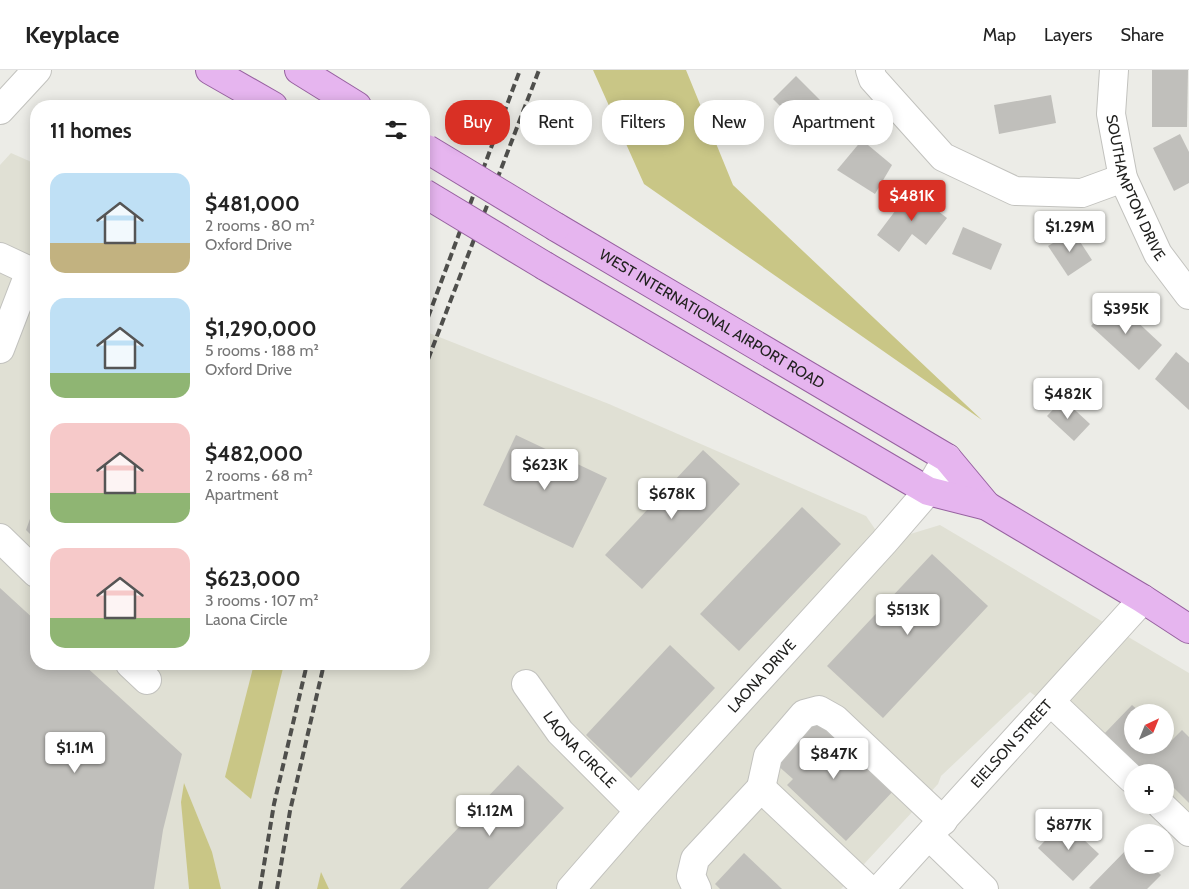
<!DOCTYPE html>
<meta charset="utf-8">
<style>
:root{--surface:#fff;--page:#f6f6f6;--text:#222;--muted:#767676;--line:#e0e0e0;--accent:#d93025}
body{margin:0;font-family:Cabin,sans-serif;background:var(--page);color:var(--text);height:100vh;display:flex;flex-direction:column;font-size:19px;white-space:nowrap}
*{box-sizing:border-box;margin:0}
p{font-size:16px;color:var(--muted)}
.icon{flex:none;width:28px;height:28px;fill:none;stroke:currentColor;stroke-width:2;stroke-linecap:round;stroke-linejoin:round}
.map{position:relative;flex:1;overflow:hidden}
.panel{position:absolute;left:30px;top:30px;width:400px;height:570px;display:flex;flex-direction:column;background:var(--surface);border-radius:20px;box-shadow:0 2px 12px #0003}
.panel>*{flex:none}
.banner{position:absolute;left:445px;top:30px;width:475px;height:45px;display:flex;gap:10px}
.needle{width:32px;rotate:43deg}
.fabs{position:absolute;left:1124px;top:634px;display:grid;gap:10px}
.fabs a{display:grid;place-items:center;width:50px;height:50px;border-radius:50%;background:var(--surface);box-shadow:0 2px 12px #0003;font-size:25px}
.price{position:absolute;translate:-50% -42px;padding:0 11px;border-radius:5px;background:#fff;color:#222;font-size:16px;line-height:32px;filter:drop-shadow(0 1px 2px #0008)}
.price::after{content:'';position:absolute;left:50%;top:30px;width:15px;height:11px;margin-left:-8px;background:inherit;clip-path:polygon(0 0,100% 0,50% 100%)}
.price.selected{background:var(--accent);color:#fff}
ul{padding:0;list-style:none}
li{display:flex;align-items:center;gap:15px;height:125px;padding:0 20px}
li span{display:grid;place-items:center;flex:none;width:140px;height:100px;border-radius:15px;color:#555}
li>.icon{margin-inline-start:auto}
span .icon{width:60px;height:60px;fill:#fffc;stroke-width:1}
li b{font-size:21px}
h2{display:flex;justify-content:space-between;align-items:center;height:60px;padding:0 20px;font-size:21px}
.pill{padding:0 18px;border-radius:20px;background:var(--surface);box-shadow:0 2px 12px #0003;font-size:18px;line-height:45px}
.pill.selected{background:var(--accent);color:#fff}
header{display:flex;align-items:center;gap:30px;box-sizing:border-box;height:70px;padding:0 25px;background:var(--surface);border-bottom:1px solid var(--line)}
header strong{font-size:24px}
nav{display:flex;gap:28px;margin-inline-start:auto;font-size:18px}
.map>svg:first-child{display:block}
.built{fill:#e0e0d4;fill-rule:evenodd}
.green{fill:#c9c686}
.building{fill:#c0bfbb}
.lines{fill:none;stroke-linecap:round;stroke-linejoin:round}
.minor-casing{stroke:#c2c2be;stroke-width:30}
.major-casing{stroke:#9762a0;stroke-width:30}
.minor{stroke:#fff;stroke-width:28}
.major{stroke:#e6b5ef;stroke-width:28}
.rail{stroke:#4f4f4c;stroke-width:4;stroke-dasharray:8 4;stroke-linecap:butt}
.major-bridge-casing{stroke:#9762a0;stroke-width:30;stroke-linecap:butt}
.major-bridge{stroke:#e6b5ef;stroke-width:28}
.labels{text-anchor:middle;stroke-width:4.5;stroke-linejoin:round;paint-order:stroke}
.street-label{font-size:15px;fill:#222220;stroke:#fffffe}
</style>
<header>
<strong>Keyplace</strong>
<nav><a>Map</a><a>Layers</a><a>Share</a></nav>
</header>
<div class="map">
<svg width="1189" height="819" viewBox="0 0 1189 819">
<rect width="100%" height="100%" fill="#ecece7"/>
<!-- built -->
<path class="built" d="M11 83 36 94V594H424V261L609 334 866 446 884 472 940 455 1189 603V765L1165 735V702H1132L1071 652 1030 622 941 706 938 714 841 819H0V95ZM1132 642H1165V675H1132Z"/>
<!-- green -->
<g class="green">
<path d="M593 0H686L733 115 982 350 644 114Z"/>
<path d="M254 594H284L251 729 225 707Z"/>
<path d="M184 713 212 782 221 819H189L181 732Z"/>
<path d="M321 802 329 819H317Z"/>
</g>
<!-- building -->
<g class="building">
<path d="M1152 0H1188L1187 57H1152Z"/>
<path d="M796 6 827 37 804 60 773 29Z"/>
<path d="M1051 25 1056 53 999 64 994 35Z"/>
<path d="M1180 64 1189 82V113L1174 121 1153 78Z"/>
<path d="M862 70 892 95 875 124 837 100Z"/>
<path d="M911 120 947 148 926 175 912 164 899 182 877 165Z"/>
<path d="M963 157 1002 174 991 200 952 184Z"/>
<path d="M1073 161 1092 190 1068 206 1048 176Z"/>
<path d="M1114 230 1162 275 1139 300 1091 256Z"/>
<path d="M1176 282 1189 293V340L1155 309Z"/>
<path d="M1063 329 1090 354 1074 371 1047 346Z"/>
<path d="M516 365 607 408 573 478 483 435Z"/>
<path d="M703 380 740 414 642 519 605 485Z"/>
<path d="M36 432V470L26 460Z"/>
<path d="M802 437 841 474 739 581 700 544Z"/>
<path d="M932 484 988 536 883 648 827 596Z"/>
<path d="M0 518 36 551V594H83L182 684 163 760 154 819H0Z"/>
<path d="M670 575 715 618 631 708 586 665Z"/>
<path d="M1132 635 1140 642H1132V675H1165V667L1170 672 1182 660 1189 667V733L1165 709V702H1133L1104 664Z"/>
<path d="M819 648 895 719 846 771 787 715 793 709 776 694Z"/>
<path d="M518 695 564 738 488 819H400Z"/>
<path d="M1064 751 1099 784 1073 811 1038 778Z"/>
<path d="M1130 776 1132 778V795H1150L1161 805 1147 819H1091L1089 818Z"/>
<path d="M744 783 782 819H720L715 814Z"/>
</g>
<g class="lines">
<defs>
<g id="minor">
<path d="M870 0 873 9 943 87 1015 121 1082 123 1123 108"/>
<path id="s1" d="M1114 0 1111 44 1123 108 1158 184 1189 225"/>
<path d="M0 40 37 0"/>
<path d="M0 187 30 201 0 279"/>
<path d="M0 468 36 503"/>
<path d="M130 594 147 610"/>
<path id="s2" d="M526 614 560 662 639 741"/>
<path d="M1051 632 1132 709"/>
<path d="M761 718 768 686 804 644 819 640 835 649 943 751"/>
<path d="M1161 735 1189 762"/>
<path d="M929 766 984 819"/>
<path id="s3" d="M571 819 639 741 884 472 928 421 947 388"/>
<path d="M697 819 691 806 695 789 761 718 868 819"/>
<path id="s4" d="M880 819 1143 529"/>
</g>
<g id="major">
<path d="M210 0 273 36"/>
<path d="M299 0 357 36"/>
<path id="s5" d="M556 157 947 388 987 436"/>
<path d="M545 196 928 421 987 436 1143 529 1189 559"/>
</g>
</defs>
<!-- minor casing -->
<use href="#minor" class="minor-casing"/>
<!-- major casing -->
<use href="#major" class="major-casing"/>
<!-- minor -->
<use href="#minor" class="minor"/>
<!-- major -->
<use href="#major" class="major"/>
<!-- rail -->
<g class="rail">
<path d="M424 258 520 0"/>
<path d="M424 300 539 0"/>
<path d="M260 819 274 734 307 594"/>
<path d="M277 819 290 741 324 594"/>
</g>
<defs>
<g id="major-bridge">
<path d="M427 79 556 157"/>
<path d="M424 123 545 196"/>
</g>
</defs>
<!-- major-bridge casing -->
<use href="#major-bridge" class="major-bridge-casing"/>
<!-- major-bridge -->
<use href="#major-bridge" class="major-bridge"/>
</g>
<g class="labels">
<!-- street labels -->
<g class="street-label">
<text dy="5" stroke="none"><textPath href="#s1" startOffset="122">SOUTHAMPTON DRIVE</textPath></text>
<text dy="5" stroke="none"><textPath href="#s5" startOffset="181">WEST INTERNATIONAL AIRPORT ROAD</textPath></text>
<text dy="5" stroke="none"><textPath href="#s3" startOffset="286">LAONA DRIVE</textPath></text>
<text dy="5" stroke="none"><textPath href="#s4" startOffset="196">EIELSON STREET</textPath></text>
<text dy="5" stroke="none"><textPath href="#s2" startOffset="85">LAONA CIRCLE</textPath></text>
</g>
</g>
</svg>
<div class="fabs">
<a><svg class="needle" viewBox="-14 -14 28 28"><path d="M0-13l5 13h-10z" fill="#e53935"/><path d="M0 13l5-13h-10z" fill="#767676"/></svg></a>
<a>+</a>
<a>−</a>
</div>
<b class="price selected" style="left:912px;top:152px">$481K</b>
<b class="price" style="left:1070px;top:183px">$1.29M</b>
<b class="price" style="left:1126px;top:265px">$395K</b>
<b class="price" style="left:1068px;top:350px">$482K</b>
<b class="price" style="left:545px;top:421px">$623K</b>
<b class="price" style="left:672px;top:450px">$678K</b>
<b class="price" style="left:908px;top:566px">$513K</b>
<b class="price" style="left:75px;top:704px">$1.1M</b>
<b class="price" style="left:834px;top:710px">$847K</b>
<b class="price" style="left:490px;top:767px">$1.12M</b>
<b class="price" style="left:1069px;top:781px">$877K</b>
<div class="banner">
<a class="pill selected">Buy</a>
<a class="pill">Rent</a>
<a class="pill">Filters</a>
<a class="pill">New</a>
<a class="pill">Apartment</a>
</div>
<section class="panel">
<h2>11 homes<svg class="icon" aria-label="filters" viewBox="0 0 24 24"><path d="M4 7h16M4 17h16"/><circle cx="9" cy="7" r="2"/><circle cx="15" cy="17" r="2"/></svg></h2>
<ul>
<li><span style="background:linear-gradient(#bfe0f5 70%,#c2b280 0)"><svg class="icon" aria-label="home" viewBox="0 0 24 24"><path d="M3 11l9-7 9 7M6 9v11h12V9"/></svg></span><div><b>$481,000</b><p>2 rooms · 80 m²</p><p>Oxford Drive</p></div></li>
<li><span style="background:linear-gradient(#bfe0f5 75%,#8fb573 0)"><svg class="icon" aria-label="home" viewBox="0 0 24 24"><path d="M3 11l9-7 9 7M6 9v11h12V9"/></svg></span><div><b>$1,290,000</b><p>5 rooms · 188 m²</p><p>Oxford Drive</p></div></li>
<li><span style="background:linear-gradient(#f6c9c9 70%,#8fb573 0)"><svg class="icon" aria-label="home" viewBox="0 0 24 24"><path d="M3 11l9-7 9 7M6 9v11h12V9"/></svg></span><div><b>$482,000</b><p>2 rooms · 68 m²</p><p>Apartment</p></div></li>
<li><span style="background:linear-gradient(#f6c9c9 70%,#8fb573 0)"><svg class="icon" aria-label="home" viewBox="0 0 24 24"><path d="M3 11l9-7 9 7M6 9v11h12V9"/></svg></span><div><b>$623,000</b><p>3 rooms · 107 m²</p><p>Laona Circle</p></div></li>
</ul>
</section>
</div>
